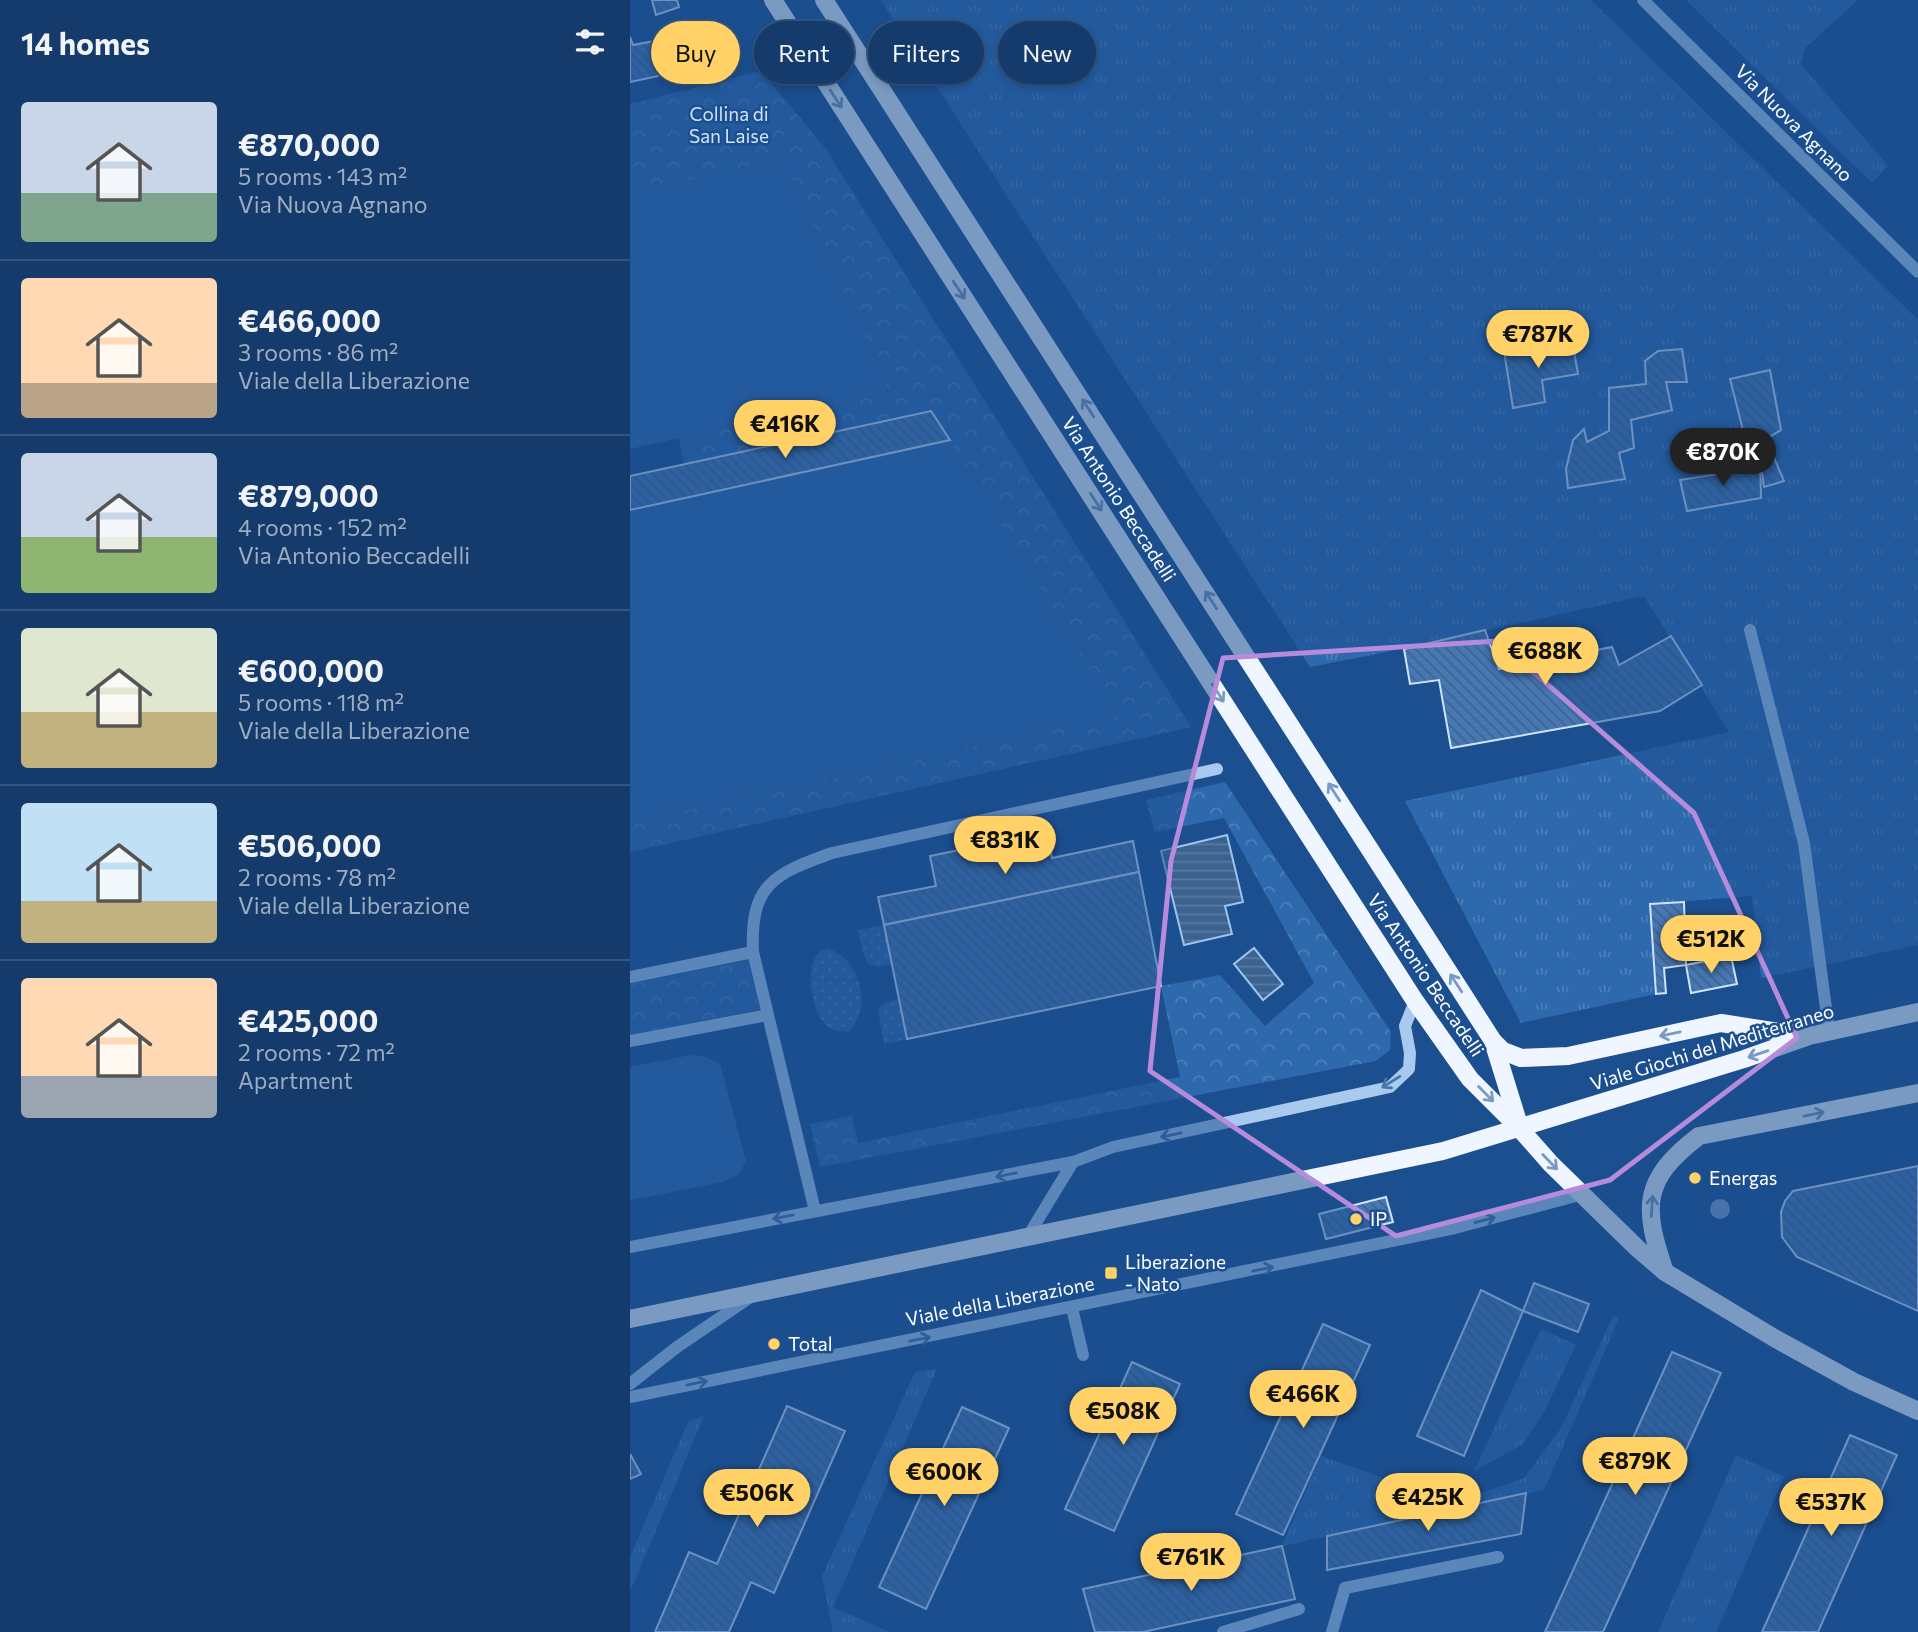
<!DOCTYPE html>
<meta charset="utf-8">
<style>
:root{--surface:#143b6b;--page:#214673;--text:#f1f3f6;--muted:#9dadc1;--line:#33557e;--accent:#ffd166}
body{margin:0;font-family:Commissioner,sans-serif;background:var(--page);color:var(--text);height:100vh;display:flex;flex-direction:column;font-size:26px;white-space:nowrap}
*{box-sizing:border-box;margin:0}
p{font-size:23px;color:var(--muted)}
.icon{flex:none;width:38px;height:38px;fill:none;stroke:currentColor;stroke-width:2;stroke-linecap:round;stroke-linejoin:round}
.map{position:relative;flex:1;overflow:hidden}
.sheet{display:flex;flex-direction:column;background:var(--surface);width:630px}
.sheet>*{flex:none}
.banner{position:absolute;left:21px;top:21px;width:665px;height:63px;display:flex;gap:14px}
.price{position:absolute;translate:-50% -60px;padding:0 16px;border-radius:24px;background:var(--accent);color:#111;font-size:23px;line-height:46px;filter:drop-shadow(0 2px 4px #0008)}
.price::after{content:'';position:absolute;left:50%;top:42px;width:21px;height:16px;margin-left:-10px;background:inherit;clip-path:polygon(0 0,100% 0,50% 100%)}
.price.active{background:#222;color:#fff}
ul{padding:0;list-style:none}
li{display:flex;align-items:center;gap:21px;height:175px;padding:0 21px}
li+li{border-top:2px solid var(--line)}
li span{display:grid;place-items:center;flex:none;width:196px;height:140px;border-radius:7px;color:#555}
li>.icon{margin-inline-start:auto}
span .icon{width:84px;height:84px;fill:#fffc;stroke-width:1}
li b{font-size:30px}
h2{display:flex;justify-content:space-between;align-items:center;height:84px;padding:0 21px;font-size:30px}
.tag{padding:0 24px;border-radius:32px;background:var(--surface);box-shadow:0 4px 10px #0003,0 0 0 2px var(--line);font-size:24px;line-height:63px}
.tag.active{background:var(--accent);color:#111}
main{display:flex;flex:1;min-height:0}
.map>svg:first-child{display:block}
.grass{fill:url(#grass-tufts)}
.forest{fill:url(#forest-crowns)}
.garden{fill:url(#garden-dots)}
.pitch{fill:#2e69ad}
.water{fill:url(#water-rules);stroke:#9cc4f0;stroke-width:2}
.building{fill:url(#building-back-hatch);stroke:#cfe3fa;stroke-width:2}
.lines{fill:none;stroke-linecap:round;stroke-linejoin:round}
.minor{stroke:#a9c9ee;stroke-width:12}
.major{stroke:#f0f6ff;stroke-width:18}
.tree{fill:#7ea0ca}
.oneway{stroke:#7b9ac1}
.oneway2{stroke:#4674ac}
.marked{fill:none;stroke:#b68bdc;stroke-width:5;stroke-linejoin:round}
.poi-dot{fill:#ffd166;stroke:#1b4f8f;stroke-width:2.5}
.labels{text-anchor:middle;stroke-width:5;stroke-linejoin:round;paint-order:stroke}
.park-label{font-size:19px;fill:#cfe3fa;stroke:#1b4f8f}
.street-label{font-size:19px;fill:#fff;stroke:#1b4f8f}
.poi-label{font-size:19px;fill:#fff;stroke:#1b4f8f;text-anchor:start}
</style>
<main>
<section class="sheet">
<h2>14 homes<svg class="icon" aria-label="filters" viewBox="0 0 24 24"><path d="M4 7h16M4 17h16"/><circle cx="9" cy="7" r="2"/><circle cx="15" cy="17" r="2"/></svg></h2>
<ul>
<li><span style="background:linear-gradient(#c9d6e8 65%,#7fa58c 0)"><svg class="icon" aria-label="home" viewBox="0 0 24 24"><path d="M3 11l9-7 9 7M6 9v11h12V9"/></svg></span><div><b>€870,000</b><p>5 rooms · 143 m²</p><p>Via Nuova Agnano</p></div></li>
<li><span style="background:linear-gradient(#ffd9b3 75%,#b9a48a 0)"><svg class="icon" aria-label="home" viewBox="0 0 24 24"><path d="M3 11l9-7 9 7M6 9v11h12V9"/></svg></span><div><b>€466,000</b><p>3 rooms · 86 m²</p><p>Viale della Liberazione</p></div></li>
<li><span style="background:linear-gradient(#c9d6e8 60%,#8fb573 0)"><svg class="icon" aria-label="home" viewBox="0 0 24 24"><path d="M3 11l9-7 9 7M6 9v11h12V9"/></svg></span><div><b>€879,000</b><p>4 rooms · 152 m²</p><p>Via Antonio Beccadelli</p></div></li>
<li><span style="background:linear-gradient(#dfe7d0 60%,#c2b280 0)"><svg class="icon" aria-label="home" viewBox="0 0 24 24"><path d="M3 11l9-7 9 7M6 9v11h12V9"/></svg></span><div><b>€600,000</b><p>5 rooms · 118 m²</p><p>Viale della Liberazione</p></div></li>
<li><span style="background:linear-gradient(#bfe0f5 70%,#c2b280 0)"><svg class="icon" aria-label="home" viewBox="0 0 24 24"><path d="M3 11l9-7 9 7M6 9v11h12V9"/></svg></span><div><b>€506,000</b><p>2 rooms · 78 m²</p><p>Viale della Liberazione</p></div></li>
<li><span style="background:linear-gradient(#ffd9b3 70%,#9aa5b1 0)"><svg class="icon" aria-label="home" viewBox="0 0 24 24"><path d="M3 11l9-7 9 7M6 9v11h12V9"/></svg></span><div><b>€425,000</b><p>2 rooms · 72 m²</p><p>Apartment</p></div></li>
</ul>
</section>
<div class="map">
<svg width="1288" height="1632" viewBox="0 0 1288 1632">
<defs>
<pattern id="grass-tufts" width="24" height="20" patternUnits="userSpaceOnUse" patternTransform="scale(1.75)"><rect width="24" height="20" fill="#2e69ad"/><path d="M3 7l-1-3M5 7V3M7 7l1-3M15 17l-1-3M17 17v-4M19 17l1-3" fill="none" stroke="#4d80b9"/></pattern>
<pattern id="forest-crowns" width="20" height="18" patternUnits="userSpaceOnUse" patternTransform="scale(1.75)"><rect width="20" height="18" fill="#2e69ad"/><path d="M2 6a3 3 0 1 1 6 0M12 15a3 3 0 1 1 6 0" fill="none" stroke="#4d80b9"/></pattern>
<pattern id="garden-dots" width="8" height="8" patternUnits="userSpaceOnUse" patternTransform="scale(1.75)"><rect width="8" height="8" fill="#2e69ad"/><path d="M2 2h.1M6 6h.1" fill="none" stroke="#4d80b9" stroke-width="1.8" stroke-linecap="round"/></pattern>
<pattern id="water-rules" width="6" height="5" patternUnits="userSpaceOnUse" patternTransform="scale(1.75)"><rect width="6" height="5" fill="#3c6290"/><path d="M0 2.5h6" fill="none" stroke="#597aa1"/></pattern>
<pattern id="building-back-hatch" width="6" height="6" patternUnits="userSpaceOnUse" patternTransform="scale(1.75)"><rect width="6" height="6" fill="#4478b7"/><path d="M-1 5l2 2M0 0l6 6M5-1l2 2" fill="none" stroke="#486282"/></pattern>
</defs>
<rect width="100%" height="100%" fill="#1b4f8f"/>
<!-- grass -->
<g class="grass">
<path d="M251 0H961L1288 320V945L1131 978 1122 896 1020 904 1026 994 891 1023 775 801 1099 732 1014 596C903 619 792 646 680 667Z"/>
<path d="M1056 0H1228L1175 48 1171 64 1258 166 1242 183Z"/>
<path d="M983 1316 989 1318 914 1490 652 1546 691 1456 824 1503 894 1478 931 1428Z"/>
<path d="M911 1329 946 1345 914 1412 893 1444 844 1471Z"/>
<path d="M307 1369 203 1607 259 1632H203L192 1576 285 1372Z"/>
<path d="M74 1416 0 1592V1557L58 1422Z"/>
<path d="M1106 1455 1154 1477 1086 1632H1028Z"/>
</g>
<!-- forest -->
<g class="forest">
<path d="M131 71 195 148 561 727 0 852V823L486 714 301 411 54 464 49 438 259 391 152 158 0 194V104Z"/>
<path d="M595 782 761 1032 760 1050 746 1061 190 1167 180 1124 222 1116 228 1143 550 1077 531 986 590 975 635 1026 684 983 594 818 525 832 516 800Z"/>
<path d="M118 960 130 1010 0 1035V984Z"/>
</g>
<!-- garden -->
<g class="garden">
<path d="M254 925 262 964 248 967 238 964 233 953 228 930Z"/>
<path d="M197 948C230 958 244 1008 218 1032 211 1031 204 1031 197 1026 182 1014 174 969 188 954 190 951 194 950 197 948Z"/>
<path d="M270 999 277 1039 254 1044 248 1009 255 1002Z"/>
</g>
<!-- pitch -->
<g class="pitch">
<path d="M152 158 259 391 0 449V194Z"/>
<path d="M320 440 487 715 0 823V510Z"/>
<path d="M61 1055 76 1057 90 1064 116 1161 109 1174 93 1182 0 1200V1067Z"/>
</g>
<!-- water -->
<g class="water">
<path d="M597 835 613 902 595 906 602 934 554 945 531 851Z"/>
<path d="M624 948 653 984 633 1000 604 964Z"/>
</g>
<!-- building -->
<g class="building">
<path d="M22 0H47L49 7 26 15Z"/>
<path d="M50 36 57 70 0 82V37L3 45Z"/>
<path d="M942 340 948 374 912 380 915 402 883 408 874 351Z"/>
<path d="M1052 349 1057 382H1036L1042 410 1001 420 1004 448 989 453 995 479 938 488 936 469 943 440 954 429 957 442 979 431V388L1016 384 1015 361 1028 351Z"/>
<path d="M1140 370 1151 430 1136 439 1154 481 1134 487 1130 458 1116 442 1100 379Z"/>
<path d="M301 411 320 440 0 510V476Z"/>
<path d="M1130 458 1131 498 1057 511 1050 480 1101 472Z"/>
<path d="M855 630 869 669 982 647 989 665 1041 636 1072 685 1030 711 821 748 809 680 780 684 774 649Z"/>
<path d="M417 832 422 858 503 841 509 872 254 925 248 897 306 886 300 856Z"/>
<path d="M509 872 531 986 277 1039 254 925Z"/>
<path d="M1054 902 1056 965 1034 968 1036 993 1026 994 1020 904Z"/>
<path d="M1101 956 1107 984 1061 993 1056 965Z"/>
<path d="M1288 1166V1311L1167 1257 1152 1237 1151 1212 1155 1201 1163 1191Z"/>
<path d="M756 1197 763 1222 696 1239 689 1214Z"/>
<path d="M904 1283 959 1304 948 1332 893 1311Z"/>
<path d="M851 1290 893 1311 834 1456 787 1436Z"/>
<path d="M693 1324 740 1345 653 1535 606 1514Z"/>
<path d="M1042 1352 1091 1373 973 1632H915Z"/>
<path d="M502 1362 550 1384 484 1531 435 1509Z"/>
<path d="M157 1406 215 1431 144 1593 121 1582 99 1632H25L59 1552 87 1564Z"/>
<path d="M332 1407 379 1428 296 1609 249 1587Z"/>
<path d="M1220 1435 1267 1455 1188 1632H1132Z"/>
<path d="M0 1454 11 1474 0 1479Z"/>
<path d="M896 1493 891 1534 697 1570V1536Z"/>
<path d="M652 1546 665 1599 513 1632H465L453 1589Z"/>
</g>
<g class="lines">
<!-- minor -->
<g class="minor">
<path d="M1013 0 1288 272"/>
<path d="M1120 630 1174 843 1199 1031"/>
<path d="M123 952C120 885 143 874 202 853L587 769"/>
<path d="M0 977 123 952 138 1015"/>
<path d="M0 1041 138 1015 185 1211"/>
<path d="M398 1236 443 1162 483 1147 760 1087 779 1069 780 1053 775 1026 785 1001"/>
<path d="M0 1247 443 1162"/>
<path d="M442 1308 453 1355"/>
<path d="M0 1384 47 1347 122 1296"/>
<path d="M0 1397 825 1228 953 1194"/>
<path d="M593 1632 669 1609"/>
<path d="M702 1632 715 1588 868 1557"/>
</g>
<!-- major -->
<g class="major">
<path d="M143 0 785 1001 840 1079 890 1129 921 1164 1007 1248 1035 1272 1146 1339 1224 1382 1288 1411"/>
<path d="M194 0 863 1041 889 1125"/>
<path d="M863 1041 873 1051 891 1058 938 1056 1091 1023 1176 1036"/>
<path d="M1035 1272C1013 1208 1011 1180 1069 1136L1288 1093"/>
<path d="M0 1319 813 1151 1114 1059 1179 1036 1288 1012"/>
</g>
</g>
<!-- trees -->
<circle class="tree" cx="1090" cy="1209" r="10"/>
<!-- one-way arrows -->
<defs><path id="oneway-shaft" d="M-6 0H5M1.5-3L5.5 0L1.5 3" fill="none" stroke-width="1.6" stroke-linecap="round" stroke-linejoin="round" transform="scale(1.75)"/></defs>
<g class="oneway">
<use href="#oneway-shaft" transform="translate(206 99) rotate(57)"/>
<use href="#oneway-shaft" transform="translate(329 290) rotate(57)"/>
<use href="#oneway-shaft" transform="translate(458 408) rotate(-123)"/>
<use href="#oneway-shaft" transform="translate(466 502) rotate(57)"/>
<use href="#oneway-shaft" transform="translate(581 600) rotate(-123)"/>
<use href="#oneway-shaft" transform="translate(588 693) rotate(57)"/>
<use href="#oneway-shaft" transform="translate(704 792) rotate(-123)"/>
<use href="#oneway-shaft" transform="translate(826 983) rotate(-123)"/>
<use href="#oneway-shaft" transform="translate(1040 1034) rotate(168)"/>
<use href="#oneway-shaft" transform="translate(1128 1054) rotate(161)"/>
<use href="#oneway-shaft" transform="translate(856 1094) rotate(45)"/>
<use href="#oneway-shaft" transform="translate(1184 1114) rotate(-11)"/>
<use href="#oneway-shaft" transform="translate(920 1162) rotate(46)"/>
<use href="#oneway-shaft" transform="translate(1022 1206) rotate(-86)"/>
</g>
<g class="oneway2">
<use href="#oneway-shaft" transform="translate(761 1082) rotate(148)"/>
<use href="#oneway-shaft" transform="translate(541 1135) rotate(168)"/>
<use href="#oneway-shaft" transform="translate(376 1175) rotate(169)"/>
<use href="#oneway-shaft" transform="translate(153 1217) rotate(169)"/>
<use href="#oneway-shaft" transform="translate(855 1220) rotate(-15)"/>
<use href="#oneway-shaft" transform="translate(633 1269) rotate(-12)"/>
<use href="#oneway-shaft" transform="translate(290 1339) rotate(-11)"/>
<use href="#oneway-shaft" transform="translate(67 1383) rotate(-12)"/>
</g>
<!-- marked area -->
<path d="M0 0H1288V1632H0ZM868 641 1064 813 1167 1038 980 1180 766 1236 520 1071 541 861 593 658Z" fill="#1b4f8f" fill-opacity=".55" fill-rule="evenodd"/>
<path class="marked" d="M868 641 1064 813 1167 1038 980 1180 766 1236 520 1071 541 861 593 658Z"/>
<!-- markers -->
<g class="poi-dot">
<circle cx="1065" cy="1178" r="7"/>
<circle cx="726" cy="1219" r="7"/>
<rect x="474" y="1266" width="14" height="14" rx="3.5"/>
<circle cx="144" cy="1344" r="7"/>
</g>
<g class="labels">
<!-- park labels -->
<g class="park-label">
<text x="99" y="121">Collina di<tspan x="99" dy="22">San Laise</tspan></text>
</g>
<!-- street labels -->
<g class="street-label">
<text transform="translate(1164 123) rotate(45)" y="7">Via Nuova Agnano</text>
<text transform="translate(489 499) rotate(57)" y="7">Via Antonio Beccadelli</text>
<text transform="translate(796 975) rotate(56)" y="7">Via Antonio Beccadelli</text>
<text transform="translate(1082 1047) rotate(-17)" y="7">Viale Giochi del Mediterraneo</text>
<text transform="translate(370 1301) rotate(-11)" y="7">Viale della Liberazione</text>
</g>
<!-- poi labels -->
<g class="poi-label">
<text x="1079" y="1185">Energas</text>
<text x="740" y="1226">IP</text>
<text x="495" y="1269">Liberazione<tspan x="495" dy="22">- Nato</tspan></text>
<text x="158" y="1351">Total</text>
</g>
</g>
</svg>
<b class="price" style="left:908px;top:370px">€787K</b>
<b class="price" style="left:155px;top:460px">€416K</b>
<b class="price active" style="left:1093px;top:488px">€870K</b>
<b class="price" style="left:915px;top:687px">€688K</b>
<b class="price" style="left:375px;top:876px">€831K</b>
<b class="price" style="left:1081px;top:975px">€512K</b>
<b class="price" style="left:673px;top:1430px">€466K</b>
<b class="price" style="left:493px;top:1447px">€508K</b>
<b class="price" style="left:1005px;top:1497px">€879K</b>
<b class="price" style="left:314px;top:1508px">€600K</b>
<b class="price" style="left:127px;top:1529px">€506K</b>
<b class="price" style="left:798px;top:1533px">€425K</b>
<b class="price" style="left:1201px;top:1538px">€537K</b>
<b class="price" style="left:561px;top:1593px">€761K</b>
<div class="banner">
<a class="tag active">Buy</a>
<a class="tag">Rent</a>
<a class="tag">Filters</a>
<a class="tag">New</a>
</div>
</div>
</main>
